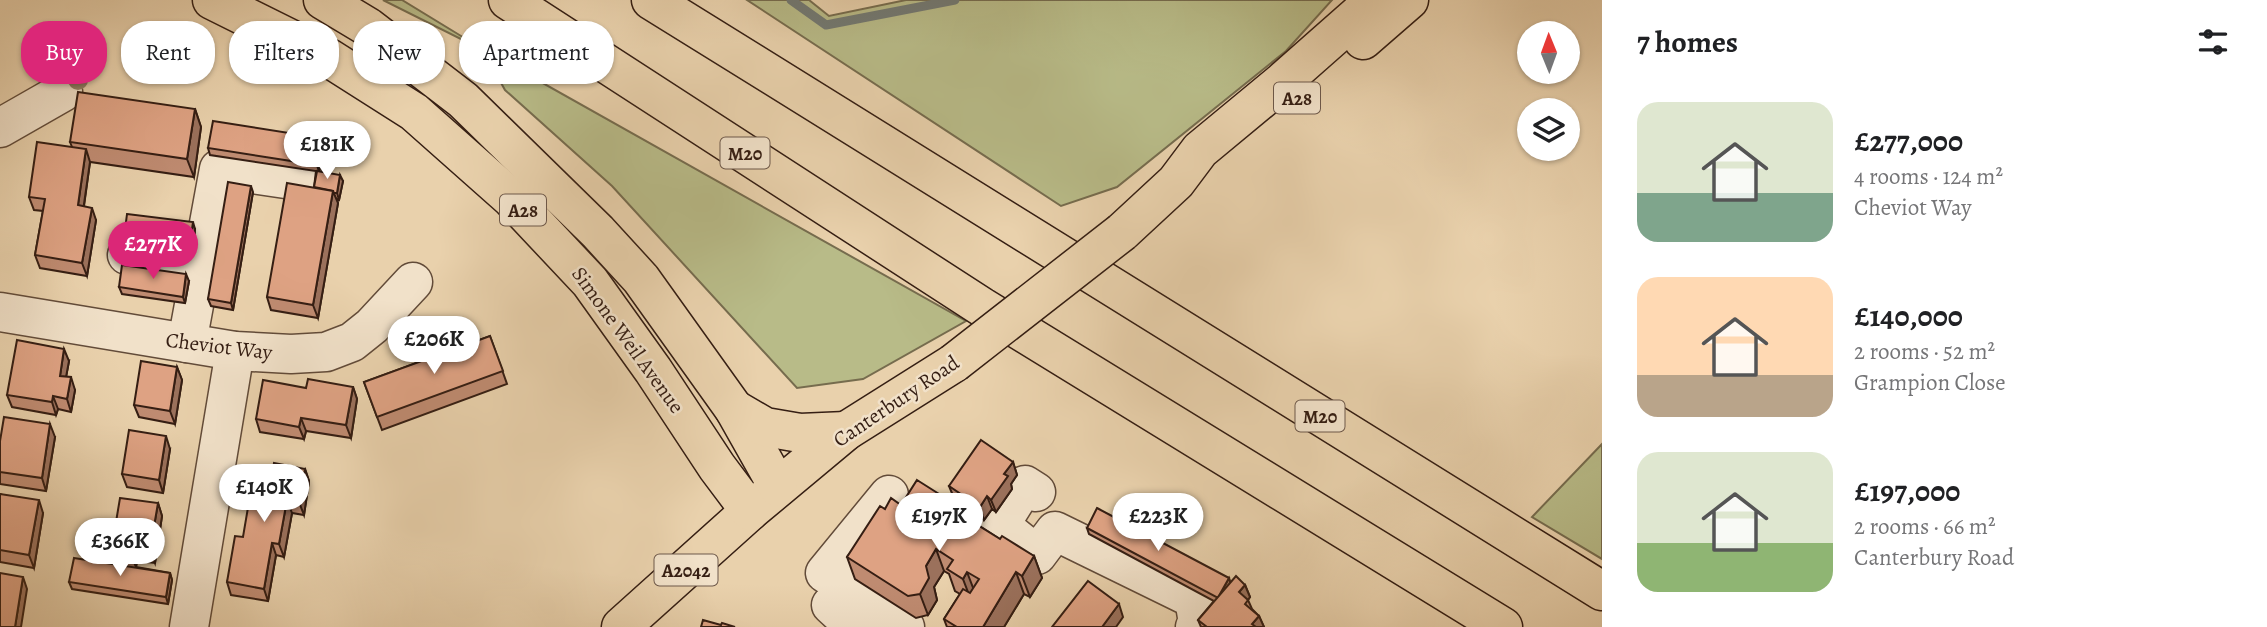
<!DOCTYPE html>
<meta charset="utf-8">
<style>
:root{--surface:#fff;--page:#f2f2f2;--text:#202124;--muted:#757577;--accent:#db2777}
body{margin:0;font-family:Alegreya,serif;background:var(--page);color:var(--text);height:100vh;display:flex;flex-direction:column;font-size:26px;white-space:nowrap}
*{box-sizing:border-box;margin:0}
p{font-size:23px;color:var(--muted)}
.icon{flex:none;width:38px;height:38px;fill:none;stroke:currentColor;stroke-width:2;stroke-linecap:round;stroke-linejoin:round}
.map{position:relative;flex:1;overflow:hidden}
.details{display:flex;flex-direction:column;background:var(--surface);width:665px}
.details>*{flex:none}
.guide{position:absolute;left:21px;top:21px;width:665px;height:63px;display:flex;gap:14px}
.needle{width:46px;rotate:359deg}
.tools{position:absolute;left:1517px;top:21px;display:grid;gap:14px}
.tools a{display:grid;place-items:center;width:63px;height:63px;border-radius:50%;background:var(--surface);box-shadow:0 2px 5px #0004;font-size:35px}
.price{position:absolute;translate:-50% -60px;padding:0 16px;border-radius:24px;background:#fff;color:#222;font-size:23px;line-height:46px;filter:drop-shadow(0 2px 4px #0008)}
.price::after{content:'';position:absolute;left:50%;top:42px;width:21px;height:16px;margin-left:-10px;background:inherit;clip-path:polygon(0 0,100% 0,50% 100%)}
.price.active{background:var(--accent);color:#fff}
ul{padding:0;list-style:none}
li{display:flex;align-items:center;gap:21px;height:175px;padding:0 35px}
li span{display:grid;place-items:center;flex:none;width:196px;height:140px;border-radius:21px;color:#555}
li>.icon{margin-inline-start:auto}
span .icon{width:84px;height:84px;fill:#fffc;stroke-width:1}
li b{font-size:30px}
h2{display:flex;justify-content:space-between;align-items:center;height:84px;padding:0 35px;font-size:30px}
.chip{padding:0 24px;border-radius:28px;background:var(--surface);box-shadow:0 2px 5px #0004;font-size:24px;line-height:63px}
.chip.active{background:var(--accent);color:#fff}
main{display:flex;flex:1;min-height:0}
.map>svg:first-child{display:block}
.green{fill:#b8bb88;stroke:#766c4e;stroke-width:2}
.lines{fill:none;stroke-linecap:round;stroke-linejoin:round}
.stream{stroke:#727973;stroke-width:9}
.minor-casing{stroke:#624b39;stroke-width:41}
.major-casing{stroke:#351e13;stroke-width:41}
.highway-casing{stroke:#351e13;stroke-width:41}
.minor{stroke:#f1e1c9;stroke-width:38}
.major{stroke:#e9d1ac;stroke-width:38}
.highway{stroke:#e9d1ac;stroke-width:38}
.highway-bridge-casing{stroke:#351e13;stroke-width:41;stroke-linecap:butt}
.highway-bridge{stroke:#e9d1ac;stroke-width:38}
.tree{fill:#988468}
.wall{fill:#bf8b71;stroke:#351e13;stroke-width:2}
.shaded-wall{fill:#9b715c;stroke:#351e13;stroke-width:2}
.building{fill:#dea283;stroke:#351e13;stroke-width:2}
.labels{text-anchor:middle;stroke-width:5;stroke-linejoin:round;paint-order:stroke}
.shield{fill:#f1e1c9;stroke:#6d584a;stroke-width:2}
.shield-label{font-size:19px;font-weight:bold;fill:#351e13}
.street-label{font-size:21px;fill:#351e13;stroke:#f1e1c9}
</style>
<main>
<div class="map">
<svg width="1602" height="627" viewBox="0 0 1602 627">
<rect width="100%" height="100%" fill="#e9d1ac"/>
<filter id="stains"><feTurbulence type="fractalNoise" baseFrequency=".00286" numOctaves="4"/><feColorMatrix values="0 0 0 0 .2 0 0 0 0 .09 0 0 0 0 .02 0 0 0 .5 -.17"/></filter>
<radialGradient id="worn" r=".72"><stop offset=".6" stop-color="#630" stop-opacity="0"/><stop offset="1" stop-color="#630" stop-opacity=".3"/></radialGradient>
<!-- green -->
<g class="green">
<path d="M383 0H402L484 50 966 321 863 379 797 388 612 186 505 90 483 50Z"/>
<path d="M747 0H809L829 16 906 0H1332L1286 51 1117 187 1061 206Z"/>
<path d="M1602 444V559L1532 517Z"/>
</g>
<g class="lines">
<!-- stream -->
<path class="stream" d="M791 0 826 25 955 0"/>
<defs>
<g id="minor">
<path d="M0 128 63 92"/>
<path d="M127 255 201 263"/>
<path d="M0 312 235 351 291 354 326 352 352 342 372 326 413 282"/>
<path d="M187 343 219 169 306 182"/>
<path d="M1036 492 1025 485 1000 525 1037 555 1055 531 1194 599 1198 623 1195 627"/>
<path d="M889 495 825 573 905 627"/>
<path d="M831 605 855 627"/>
<path d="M189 627 235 351"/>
</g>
<path id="major" d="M621 627 750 511"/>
<g id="highway">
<path d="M212 0 329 58 414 112 511 198 590 282 653 370 717 467 750 511 846 431 954 363"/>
<path d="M323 0 368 27 463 100 598 232 641 279 734 409 778 487"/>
<path d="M508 0 982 307 1503 627"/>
<path d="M651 0 1602 591"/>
<path d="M1363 40 1409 0"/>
<path d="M1122 232 1176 182 1200 150 1281 83 1375 0"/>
<path d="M734 409 765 427 800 433 846 431"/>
</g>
</defs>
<!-- minor casing -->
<use href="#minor" class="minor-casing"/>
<!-- major casing -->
<use href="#major" class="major-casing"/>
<!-- highway casing -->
<use href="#highway" class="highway-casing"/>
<!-- minor -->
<use href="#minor" class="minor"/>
<!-- major -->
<use href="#major" class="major"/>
<!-- highway -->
<use href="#highway" class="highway"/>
<defs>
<path id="highway-bridge" d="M954 363 1122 232"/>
</defs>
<!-- highway-bridge casing -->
<use href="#highway-bridge" class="highway-bridge-casing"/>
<!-- highway-bridge -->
<use href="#highway-bridge" class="highway-bridge"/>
</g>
<!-- trees -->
<circle class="tree" cx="78" cy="80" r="10"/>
<!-- wall -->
<g class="wall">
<path d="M195 109 201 127 194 177 90 162 84 206 96 220 87 276 40 268 35 255 43 211 34 210 29 197 72 147 70 142Z"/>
<path d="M321 138 323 144 319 171 343 181 339 200 337 199 338 203 318 318 271 310 267 297 314 187 316 171 210 155 208 148Z"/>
<path d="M253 192 233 310 211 306 208 299Z"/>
<path d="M195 229 193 252 126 244 124 238Z"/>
<path d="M189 281 185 303 122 294 119 287Z"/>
<path d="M490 336 507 384 382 430 364 382Z"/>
<path d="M69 361 66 377 75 390 71 412 58 409 56 415 12 407 7 395Z"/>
<path d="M177 367 182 380 175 424 139 417 134 405Z"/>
<path d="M353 387 357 399 351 438 306 431 304 439 260 432 256 419 306 388Z"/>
<path d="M55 437 46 491 0 484V441Z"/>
<path d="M170 449 163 493 127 487 122 474Z"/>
<path d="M1013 462 1017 475 1011 484 1012 489 996 512 992 509 984 520 954 498 949 486Z"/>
<path d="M305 469 309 481 304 515 292 513 284 557 276 555 268 601 231 595 227 582 243 537Z"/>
<path d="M0 494 43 513 34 568 0 562Z"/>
<path d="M158 503 162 516 155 563 137 561 136 567 170 573 172 580 168 604 72 589 69 582 115 564 111 552Z"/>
<path d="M901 505 958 506 961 514 1000 539 1034 556 1042 578 1030 597 1024 594 1004 627H947L944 619 960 594 955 591 949 574 944 571 934 587 937 600 928 615 916 618 855 579 847 557 885 509Z"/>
<path d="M1087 528 1229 578 1230 583 1245 585 1250 597 1248 600 1252 609 1259 616 1264 627H1201L1198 620 1214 601 1089 534Z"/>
</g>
<!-- shaded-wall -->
<g class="shaded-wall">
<path d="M195 109 201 127 194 177 187 159Z"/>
<path d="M321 138 323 144 319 172 317 165Z"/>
<path d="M86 149 90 162 82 218 78 205Z"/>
<path d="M340 175 343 181 339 200 337 193Z"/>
<path d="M251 186 253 192 233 310 231 303Z"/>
<path d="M333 191 338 203 318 318 313 305Z"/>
<path d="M92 208 96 220 87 276 82 263Z"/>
<path d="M193 222 195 229 193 252 190 245Z"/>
<path d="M186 274 189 281 185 303 183 297Z"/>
<path d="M64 349 69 361 64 388 60 376Z"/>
<path d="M177 367 182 380 175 424 170 411Z"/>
<path d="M71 377 75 390 71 412 67 399Z"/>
<path d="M353 387 357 399 351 438 346 425Z"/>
<path d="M53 396 58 409 56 415 52 402Z"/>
<path d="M301 418 306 431 304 439 299 427Z"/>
<path d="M50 424 55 437 46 491 42 478Z"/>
<path d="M166 436 170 449 163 493 159 480Z"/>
<path d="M1013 462 1017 475 1011 484 1012 489 996 512 991 500 1004 474Z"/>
<path d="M305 469 309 481 304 515 299 502Z"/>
<path d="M987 496 992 509 984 520 980 507Z"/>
<path d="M39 500 43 513 34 568 29 555Z"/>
<path d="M287 500 292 513 284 557 279 544Z"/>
<path d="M158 503 162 516 155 563 150 550Z"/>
<path d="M272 543 276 555 268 601 264 589Z"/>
<path d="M132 548 137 561 136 567 131 555Z"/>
<path d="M936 549 944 571 934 587 937 600 928 615 920 594 926 566Z"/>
<path d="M1034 556 1042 578 1030 597 1022 576Z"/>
<path d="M967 572 975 593 971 600 963 579Z"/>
<path d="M1016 572 1024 594 1004 627H983Z"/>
<path d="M170 573 172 580 168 604 166 597Z"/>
<path d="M23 577 27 589 21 627H15Z"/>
<path d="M1229 578 1231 585 1218 598Z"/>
<path d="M1245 585 1250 597 1244 605 1239 592Z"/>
<path d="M1119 604 1123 617 1116 627H1102Z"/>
<path d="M1259 616 1264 627H1253L1252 624Z"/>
</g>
<!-- building -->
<g class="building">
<path d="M78 92 195 109 187 159 70 142Z"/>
<path d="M213 121 321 138 317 165 208 148Z"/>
<path d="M37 142 86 149 78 205 92 208 82 263 35 255 45 199 29 197Z"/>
<path d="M317 171 340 175 337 193H334L333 191 314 187Z"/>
<path d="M228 182 251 186 231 303 208 299Z"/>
<path d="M287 183 333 191 313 305 267 297Z"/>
<path d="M127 214 193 222 190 245 124 238Z"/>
<path d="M122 265 186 274 183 297 119 287Z"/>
<path d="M490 336 503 371 377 417 364 382Z"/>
<path d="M17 340 64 349 60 376 71 377 67 399 53 396 52 402 7 395Z"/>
<path d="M141 361 177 367 170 411 134 405Z"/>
<path d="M308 379 353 387 346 425 301 418 299 427 256 419 263 380 306 388Z"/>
<path d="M4 417 50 424 42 478 0 472V441Z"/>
<path d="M129 430 166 436 159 480 122 474Z"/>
<path d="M981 440 1013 462 1004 474 1008 476 991 500 987 496 980 507 949 486Z"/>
<path d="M274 463 305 469 299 502 287 500 279 544 272 543 264 589 227 582 235 536 243 537 254 472 272 475Z"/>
<path d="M917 480 958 506 955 511 1000 539 1002 536 1034 556 1022 576 1016 572 983 627H957L944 619 963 589 970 593 979 579 967 572 963 579 947 569 953 560 936 549 926 566 929 578 920 594 908 596 847 557 880 506 885 509 891 498 901 505Z"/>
<path d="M0 494 39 500 29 555 0 550Z"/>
<path d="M120 498 158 503 150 550 132 548 131 555 111 552Z"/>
<path d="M1097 508 1229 578 1220 594 1218 598 1087 528Z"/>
<path d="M74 558 170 573 166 597 69 582Z"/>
<path d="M0 573 23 577 15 627H0Z"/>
<path d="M1236 576 1245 585 1239 592 1248 600 1245 604 1259 616 1252 624 1256 627H1207L1198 620Z"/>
<path d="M1088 581 1119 604 1102 627H1052Z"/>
<path d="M703 620 721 625 722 623 735 627H701Z"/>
</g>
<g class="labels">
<!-- shield labels -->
<g class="shield">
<rect x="1274" y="82.5" width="46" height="31" rx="5"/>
<rect x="720.5" y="137.5" width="49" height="31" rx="5"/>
<rect x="500" y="194.5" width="46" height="31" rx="5"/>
<rect x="1295.5" y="400.5" width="49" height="31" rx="5"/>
<rect x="654.5" y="554.5" width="63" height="31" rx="5"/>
</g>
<g class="shield-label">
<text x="1297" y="105">A28</text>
<text x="745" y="160">M20</text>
<text x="523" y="217">A28</text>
<text x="1320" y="423">M20</text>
<text x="686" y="577">A2042</text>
</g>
<!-- street labels -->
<g class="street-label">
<text transform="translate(628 340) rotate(54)" y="7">Simone Weil Avenue</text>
<text transform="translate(219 346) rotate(7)" y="7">Cheviot Way</text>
<text transform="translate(896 401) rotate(-34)" y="7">Canterbury Road</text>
</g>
</g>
<rect width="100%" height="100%" filter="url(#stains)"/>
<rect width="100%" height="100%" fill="url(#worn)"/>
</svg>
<div class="tools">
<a><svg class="needle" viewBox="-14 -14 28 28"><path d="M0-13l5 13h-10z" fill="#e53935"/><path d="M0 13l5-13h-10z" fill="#757577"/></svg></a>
<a><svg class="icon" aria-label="layers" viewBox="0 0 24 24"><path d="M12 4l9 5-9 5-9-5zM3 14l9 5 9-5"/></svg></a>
</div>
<b class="price" style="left:327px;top:181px">£181K</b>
<b class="price active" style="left:153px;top:281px">£277K</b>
<b class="price" style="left:434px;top:376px">£206K</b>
<b class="price" style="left:264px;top:524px">£140K</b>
<b class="price" style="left:939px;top:553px">£197K</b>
<b class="price" style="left:1158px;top:553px">£223K</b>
<b class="price" style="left:120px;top:578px">£366K</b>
<div class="guide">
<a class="chip active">Buy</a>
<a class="chip">Rent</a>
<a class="chip">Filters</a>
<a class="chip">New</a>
<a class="chip">Apartment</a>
</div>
</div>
<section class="details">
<h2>7 homes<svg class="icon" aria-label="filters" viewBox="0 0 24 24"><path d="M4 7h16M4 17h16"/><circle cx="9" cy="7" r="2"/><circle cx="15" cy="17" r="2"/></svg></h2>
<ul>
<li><span style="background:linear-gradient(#dfe7d0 65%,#7fa58c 0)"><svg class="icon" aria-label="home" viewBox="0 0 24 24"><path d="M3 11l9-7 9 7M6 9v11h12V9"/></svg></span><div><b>£277,000</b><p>4 rooms · 124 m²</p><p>Cheviot Way</p></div></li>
<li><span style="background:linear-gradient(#ffd9b3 70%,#b9a48a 0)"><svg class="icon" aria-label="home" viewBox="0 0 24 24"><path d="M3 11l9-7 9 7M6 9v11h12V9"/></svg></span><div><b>£140,000</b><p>2 rooms · 52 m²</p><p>Grampion Close</p></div></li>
<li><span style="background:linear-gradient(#dfe7d0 65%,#8fb573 0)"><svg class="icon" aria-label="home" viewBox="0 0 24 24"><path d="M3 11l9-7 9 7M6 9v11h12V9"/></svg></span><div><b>£197,000</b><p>2 rooms · 66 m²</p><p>Canterbury Road</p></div></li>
</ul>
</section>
</main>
